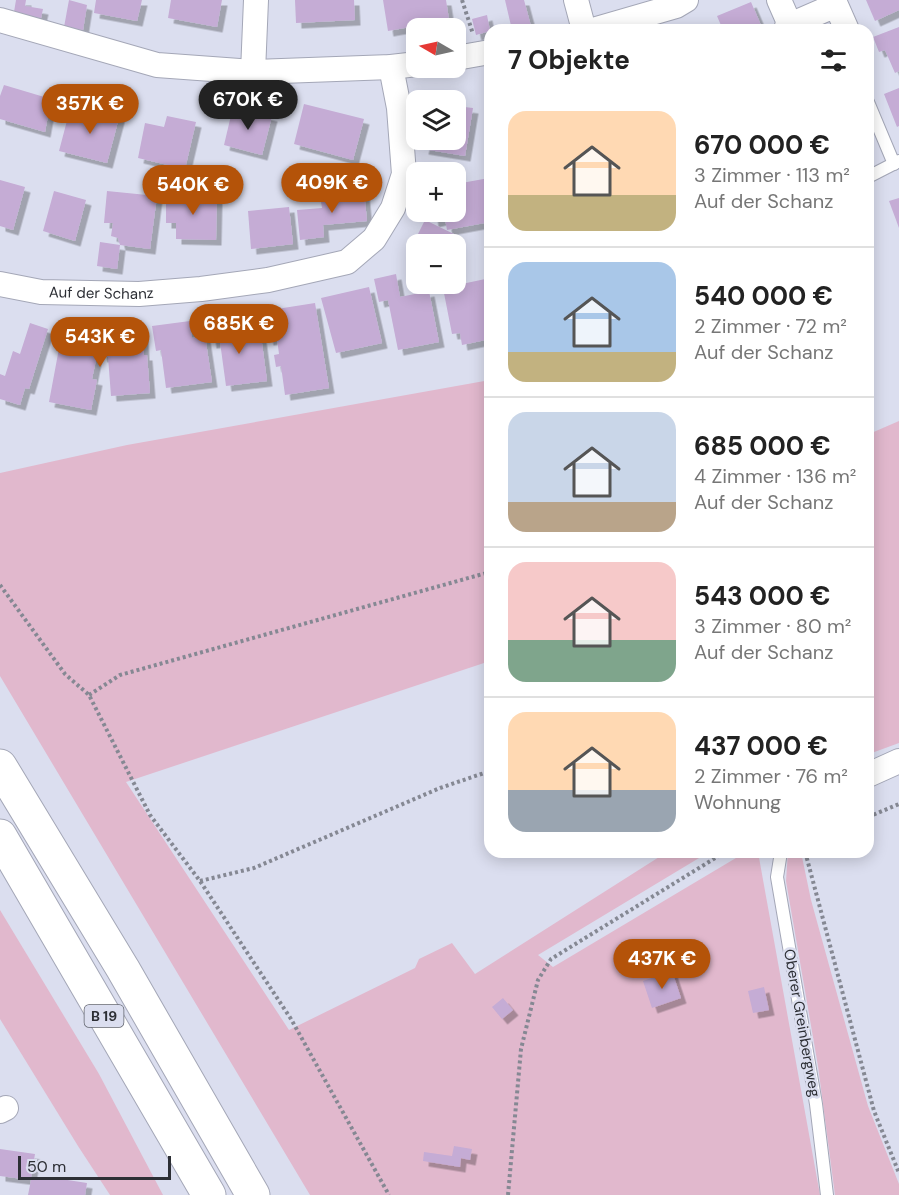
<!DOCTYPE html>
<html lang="de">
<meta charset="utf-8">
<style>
:root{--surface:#fff;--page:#f2f2f2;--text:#222;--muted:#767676;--line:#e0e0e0;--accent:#b45309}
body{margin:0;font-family:"DM Sans",sans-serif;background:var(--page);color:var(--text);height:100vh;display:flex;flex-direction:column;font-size:22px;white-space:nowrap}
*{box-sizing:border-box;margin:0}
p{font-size:20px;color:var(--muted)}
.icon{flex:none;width:33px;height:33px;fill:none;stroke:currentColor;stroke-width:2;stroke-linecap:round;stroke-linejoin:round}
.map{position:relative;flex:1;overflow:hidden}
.details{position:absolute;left:484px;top:24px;width:390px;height:834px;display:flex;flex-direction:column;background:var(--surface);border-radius:18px;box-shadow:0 3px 15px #0003}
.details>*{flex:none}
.needle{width:39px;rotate:279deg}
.fabs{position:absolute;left:406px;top:18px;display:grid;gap:12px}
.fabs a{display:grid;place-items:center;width:60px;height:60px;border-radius:12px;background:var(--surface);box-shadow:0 3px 15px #0003;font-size:30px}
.scale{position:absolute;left:18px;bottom:15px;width:153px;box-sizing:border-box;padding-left:6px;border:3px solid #2d2f35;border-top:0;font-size:16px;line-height:21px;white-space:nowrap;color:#2d2f35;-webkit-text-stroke:4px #dbdeef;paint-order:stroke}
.price{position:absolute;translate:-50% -51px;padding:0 14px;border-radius:21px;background:var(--accent);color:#fff;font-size:20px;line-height:39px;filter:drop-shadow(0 2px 3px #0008)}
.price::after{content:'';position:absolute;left:50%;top:36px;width:18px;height:14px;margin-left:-9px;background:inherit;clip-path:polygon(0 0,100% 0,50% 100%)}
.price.on{background:#222;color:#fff}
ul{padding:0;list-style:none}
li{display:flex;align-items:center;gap:18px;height:150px;padding:0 24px}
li+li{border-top:2px solid var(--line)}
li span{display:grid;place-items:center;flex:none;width:168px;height:120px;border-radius:18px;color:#555}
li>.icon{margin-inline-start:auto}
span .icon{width:72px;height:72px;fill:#fffc;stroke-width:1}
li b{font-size:26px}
h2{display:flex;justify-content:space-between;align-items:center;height:72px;padding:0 24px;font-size:26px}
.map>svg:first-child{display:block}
.green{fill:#e1b8cd}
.building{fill:#c5acd5;filter:url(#shadow)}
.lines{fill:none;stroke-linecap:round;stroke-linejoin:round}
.service-casing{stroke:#a4a7b7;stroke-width:14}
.minor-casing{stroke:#a4a7b7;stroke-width:26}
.trunk-casing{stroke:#a4a7b7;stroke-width:35}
.path{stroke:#858893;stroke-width:4;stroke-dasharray:3 3;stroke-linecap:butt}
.service{stroke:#fff;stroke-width:12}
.minor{stroke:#fff;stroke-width:24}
.trunk{stroke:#fff;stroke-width:33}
.labels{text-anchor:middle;stroke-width:5;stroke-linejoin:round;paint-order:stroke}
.shield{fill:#dbdeef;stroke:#61646d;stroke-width:1.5}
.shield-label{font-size:14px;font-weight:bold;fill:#2d2f35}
.street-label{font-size:15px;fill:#2d2f35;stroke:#dbdeef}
</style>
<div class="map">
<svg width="899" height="1195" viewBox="0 0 899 1195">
<defs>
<filter id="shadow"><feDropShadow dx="5.5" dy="5.5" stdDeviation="0" flood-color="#0004"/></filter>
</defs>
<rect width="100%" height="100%" fill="#dbdeef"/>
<!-- green -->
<g class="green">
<path d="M490 380V661L126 782 289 1030 415 968 419 959 452 943 475 974 667 852H709L538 955 553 967 746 852H758L820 1195H310L0 676V473L127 445Z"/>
<path d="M899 421V743L869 754V434Z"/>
<path d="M788 852H801L811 900 868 1106 899 1184V1195H835L818 1066 786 881Z"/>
<path d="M0 910 99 1074 163 1195H110L78 1146 0 1019Z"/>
</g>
<!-- building -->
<g class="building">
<path d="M16 0H26L25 6 43 9 41 18 14 12Z"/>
<path d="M69 0 87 5 83 30 64 27Z"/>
<path d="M96 0H142L137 21 94 13Z"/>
<path d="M171 0H222L217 27 168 18Z"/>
<path d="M295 0H354L355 20 296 23Z"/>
<path d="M383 0H446L449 20 388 31Z"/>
<path d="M505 0H524L532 30H512Z"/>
<path d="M866 0H899V10L875 21Z"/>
<path d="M751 2 763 30H723L717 16Z"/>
<path d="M487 15 490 31 476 35 472 19Z"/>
<path d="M899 27V71L895 73 885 50 879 52 873 37Z"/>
<path d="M4 85 51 99 45 132 0 119V96Z"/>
<path d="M899 88V126L897 127 884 94Z"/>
<path d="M304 104 364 119 353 160 294 144Z"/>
<path d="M456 106 473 108 465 156 423 149 425 140H456Z"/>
<path d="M92 107 120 114 107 163 59 151 69 113 89 118Z"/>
<path d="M233 107 272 116 262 155 224 145Z"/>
<path d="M167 116 196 122 185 169 138 158 145 123 164 127Z"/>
<path d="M489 178 490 222 447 230 445 219 433 222 432 212H456V184Z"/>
<path d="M0 180 25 187 13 230 0 226Z"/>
<path d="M54 191 86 200 75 241 43 231Z"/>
<path d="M107 191 157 196 150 249 120 245 117 269 97 266 100 242 120 245 118 238 111 236 113 223H104Z"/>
<path d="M364 191 367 221 323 225 324 237 300 240 297 210 322 208 320 195Z"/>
<path d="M166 192H177L176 194 217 195 216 240 176 239V223H166Z"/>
<path d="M899 198V228L889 201Z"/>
<path d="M289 207 293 244 251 249 248 211Z"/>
<path d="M425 220 456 235 452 244H417V255L408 247 416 238Z"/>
<path d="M396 274 400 297 429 291 439 342 398 350 388 300 379 302 374 279Z"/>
<path d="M490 278V339L462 345 460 333 452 334 443 288Z"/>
<path d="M369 287 382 343 336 353 321 298Z"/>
<path d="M315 303 329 388 285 395 281 366 276 367 274 355 279 354 277 339 268 340 264 311Z"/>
<path d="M228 317 231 340 261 336 267 381 226 386 220 342 211 343 208 320Z"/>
<path d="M190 321 192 338 205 336 212 382 166 388 161 350 156 351 152 326Z"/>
<path d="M30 323 48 329 29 389 25 388 20 405 0 399V374L5 376 13 351 20 354Z"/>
<path d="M85 326 111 327V337L143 335 144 355H147L150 393 111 396 108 357H102L101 350H98L92 379 97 380 91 410 49 402 60 343 81 347Z"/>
<path d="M672 971 681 998 652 1008 643 981Z"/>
<path d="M764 987 769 1010 753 1013 748 991Z"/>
<path d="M503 998 513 1010 502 1019 492 1007Z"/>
<path d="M454 1146 472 1149 470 1160 461 1158 460 1167 423 1161 424 1152 452 1156Z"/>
<path d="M0 1149 35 1154 31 1177 48 1180V1177L87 1183 85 1195H28L31 1180 0 1176Z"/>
</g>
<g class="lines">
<defs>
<g id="service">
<path d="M868 102 894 164"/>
<path d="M868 177 899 161"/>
<path d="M781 852 777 877 816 1104 827 1195"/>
</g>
<g id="minor">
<path d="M576 0 584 30"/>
<path d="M779 0 790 25 787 26 789 30"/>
<path d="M0 20 157 65 253 72 391 67 417 64"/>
<path d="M790 25 836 5 847 30"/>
<path d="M593 30 676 6 686 0"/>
<path d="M456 58 490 52"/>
<path d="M253 72 256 0"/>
<path id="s1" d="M0 284 41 292 139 294 201 289 268 280 347 262 374 239 393 208 404 174 399 108 391 67"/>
<path d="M868 775 899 761"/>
<path d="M0 1111 6 1108"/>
</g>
<g id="trunk">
<path d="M0 766 123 969 253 1195"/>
<path d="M0 836 209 1195"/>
</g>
</defs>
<!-- service casing -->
<use href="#service" class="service-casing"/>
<!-- minor casing -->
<use href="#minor" class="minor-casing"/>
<!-- trunk casing -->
<use href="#trunk" class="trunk-casing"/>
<!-- path -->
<g class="path">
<path d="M462 0 473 34"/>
<path d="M0 585 65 674 89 695 150 815 200 881 291 1019 389 1195"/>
<path d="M89 695 120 675 490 572"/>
<path d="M868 817 899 804"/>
<path d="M807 852 806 855 874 1111 899 1173"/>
<path d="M200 881 254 868 440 788 490 771"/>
<path d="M508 1195 521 1049 538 980 551 959 725 852"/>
</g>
<!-- service -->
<use href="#service" class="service"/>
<!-- minor -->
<use href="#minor" class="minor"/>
<!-- trunk -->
<use href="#trunk" class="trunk"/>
</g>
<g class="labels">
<!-- shield labels -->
<rect class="shield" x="84.5" y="1005" width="39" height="22" rx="4.5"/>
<g class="shield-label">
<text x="104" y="1021">B 19</text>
</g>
<!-- street labels -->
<g class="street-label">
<text dy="5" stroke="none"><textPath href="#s1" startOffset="102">Auf der Schanz</textPath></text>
<text transform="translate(802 1023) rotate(80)" y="5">Oberer Greinbergweg</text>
</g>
</g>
</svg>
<div class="fabs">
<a><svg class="needle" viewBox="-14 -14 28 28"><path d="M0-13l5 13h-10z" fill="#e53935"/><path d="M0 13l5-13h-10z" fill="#767676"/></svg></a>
<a><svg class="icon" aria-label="layers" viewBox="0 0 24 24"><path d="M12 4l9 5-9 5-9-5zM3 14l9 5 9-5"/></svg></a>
<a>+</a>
<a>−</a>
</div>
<div class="scale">50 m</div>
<b class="price on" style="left:248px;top:131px">670K €</b>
<b class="price" style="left:90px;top:135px">357K €</b>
<b class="price" style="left:332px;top:214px">409K €</b>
<b class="price" style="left:193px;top:216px">540K €</b>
<b class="price" style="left:239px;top:355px">685K €</b>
<b class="price" style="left:100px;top:368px">543K €</b>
<b class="price" style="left:662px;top:990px">437K €</b>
<section class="details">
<h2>7 Objekte<svg class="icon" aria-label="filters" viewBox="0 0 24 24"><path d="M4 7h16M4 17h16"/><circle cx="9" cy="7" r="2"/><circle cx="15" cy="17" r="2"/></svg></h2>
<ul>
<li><span style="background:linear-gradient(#ffd9b3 70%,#c2b280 0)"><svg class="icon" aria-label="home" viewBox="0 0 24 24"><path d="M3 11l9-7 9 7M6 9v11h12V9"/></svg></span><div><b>670 000 €</b><p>3 Zimmer · 113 m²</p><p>Auf der Schanz</p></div></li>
<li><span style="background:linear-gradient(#a9c7e8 75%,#c2b280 0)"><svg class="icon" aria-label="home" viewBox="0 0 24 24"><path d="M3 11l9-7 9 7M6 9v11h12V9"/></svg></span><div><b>540 000 €</b><p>2 Zimmer · 72 m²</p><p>Auf der Schanz</p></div></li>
<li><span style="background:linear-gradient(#c9d6e8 75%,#b9a48a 0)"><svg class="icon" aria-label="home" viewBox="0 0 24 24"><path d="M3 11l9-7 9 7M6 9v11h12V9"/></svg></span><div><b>685 000 €</b><p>4 Zimmer · 136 m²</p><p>Auf der Schanz</p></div></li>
<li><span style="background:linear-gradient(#f6c9c9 65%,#7fa58c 0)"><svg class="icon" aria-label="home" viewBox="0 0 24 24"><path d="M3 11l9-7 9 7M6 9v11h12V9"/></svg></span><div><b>543 000 €</b><p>3 Zimmer · 80 m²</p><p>Auf der Schanz</p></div></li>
<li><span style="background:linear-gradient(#ffd9b3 65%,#9aa5b1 0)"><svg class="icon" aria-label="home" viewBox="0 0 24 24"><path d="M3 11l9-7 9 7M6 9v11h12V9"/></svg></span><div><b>437 000 €</b><p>2 Zimmer · 76 m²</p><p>Wohnung</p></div></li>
</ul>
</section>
</div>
